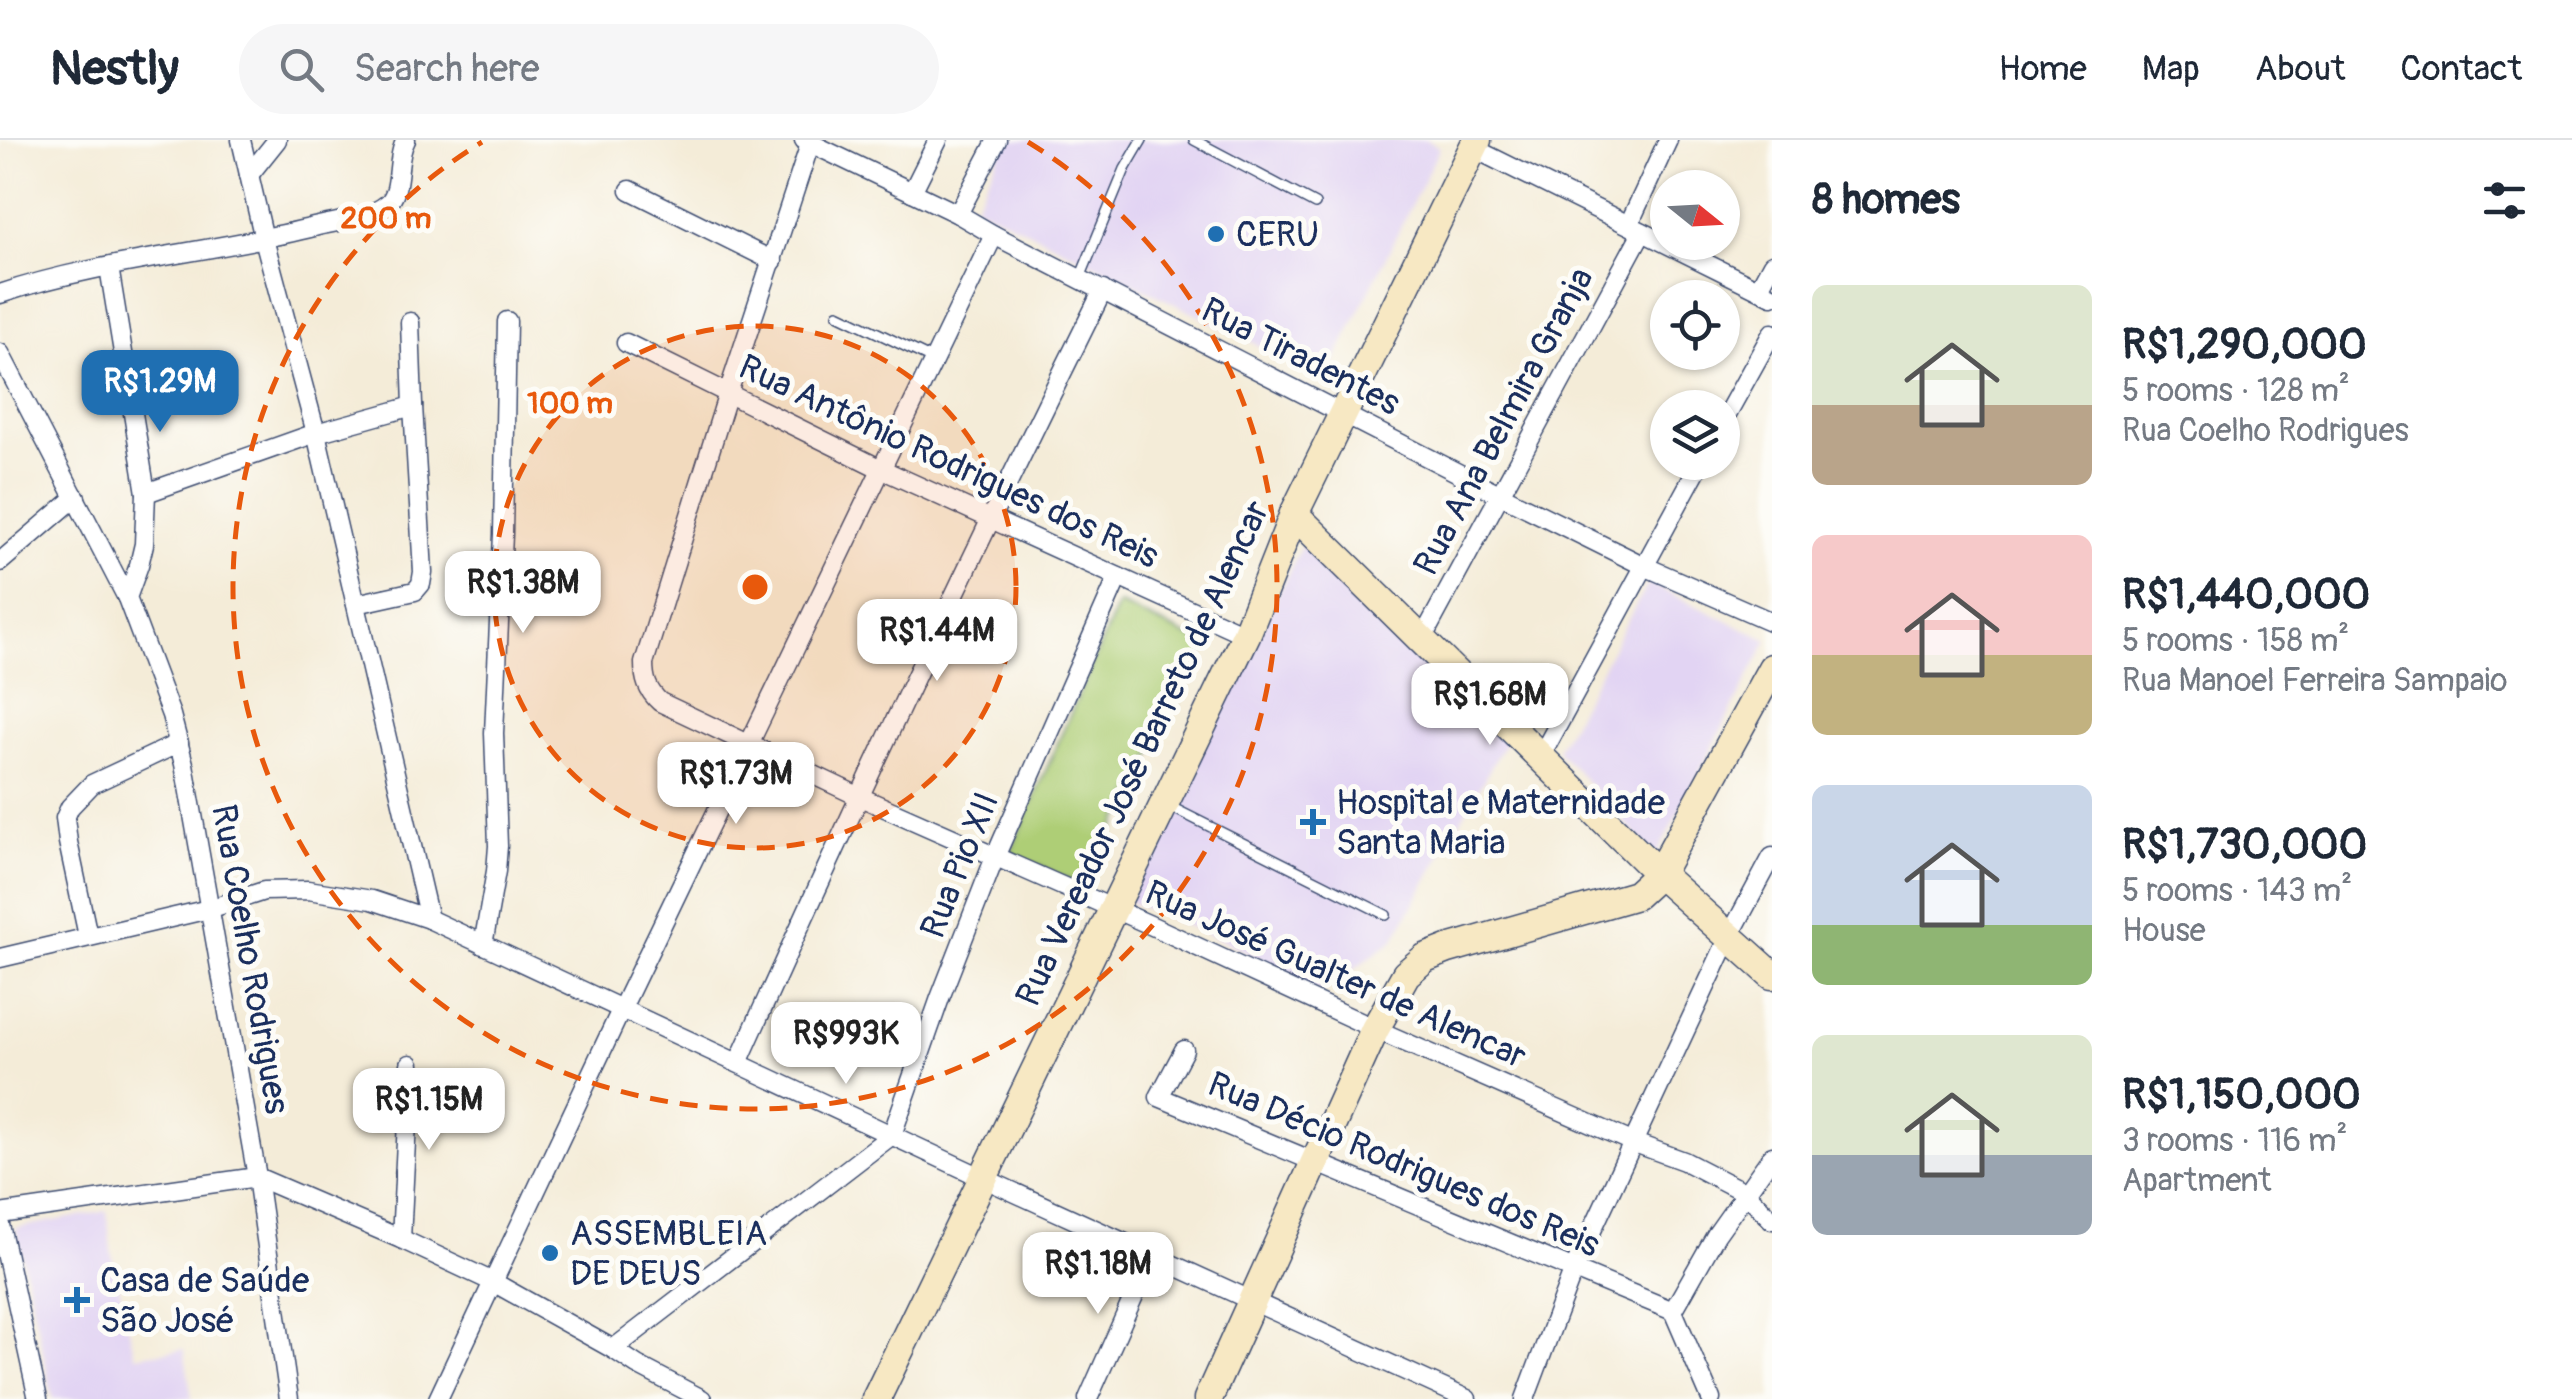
<!DOCTYPE html>
<meta charset="utf-8">
<style>
:root{--surface:#fff;--page:#f6f6f7;--text:#1f2937;--muted:#747a83;--line:#e0e1e3;--accent:#1f6fb2}
body{margin:0;font-family:Pangolin,sans-serif;background:var(--page);color:var(--text);height:100vh;display:flex;flex-direction:column;font-size:38px;white-space:nowrap}
*{box-sizing:border-box;margin:0}
p{font-size:32px;color:var(--muted)}
.icon{flex:none;width:55px;height:55px;fill:none;stroke:currentColor;stroke-width:2;stroke-linecap:round;stroke-linejoin:round}
.map{position:relative;flex:1;overflow:hidden}
.sheet{display:flex;flex-direction:column;background:var(--surface);width:800px}
.sheet>*{flex:none}
.needle{width:65px;rotate:108deg}
.buttons{position:absolute;left:1650px;top:30px;display:grid;gap:20px}
.buttons a{display:grid;place-items:center;width:90px;height:90px;border-radius:50%;background:var(--surface);box-shadow:0 2px 8px #0004;font-size:50px}
.price{position:absolute;translate:-50% -85px;padding:0 22px;border-radius:20px;background:#fff;color:#222;font-size:32px;line-height:65px;filter:drop-shadow(0 2px 5px #0008)}
.price::after{content:'';position:absolute;left:50%;top:60px;width:30px;height:22px;margin-left:-15px;background:inherit;clip-path:polygon(0 0,100% 0,50% 100%)}
.price.selected{background:var(--accent);color:#fff}
ul{padding:0;list-style:none}
li{display:flex;align-items:center;gap:30px;height:250px;padding:0 40px}
li span{display:grid;place-items:center;flex:none;width:280px;height:200px;border-radius:15px;color:#555}
li>.icon{margin-inline-start:auto}
span .icon{width:120px;height:120px;fill:#fffc;stroke-width:1}
li b{font-size:42px}
h2{display:flex;justify-content:space-between;align-items:center;height:120px;padding:0 40px;font-size:42px}
header{display:flex;align-items:center;gap:60px;box-sizing:border-box;height:140px;padding:0 50px;background:var(--surface);border-bottom:2px solid var(--line)}
header strong{font-size:48px}
nav{display:flex;gap:55px;margin-inline-start:auto;font-size:35px}
.search{width:700px;height:90px;background:var(--page);display:flex;align-items:center;gap:25px;box-sizing:border-box;padding:0 35px;border-radius:55px;color:var(--muted);font-size:38px}
main{display:flex;flex:1;min-height:0}
.map>svg:first-child{display:block}
.built{fill:#e2d4f3}
.green{fill:#aece76;stroke:#647e6a;stroke-width:2.5}
.lines{fill:none;stroke-linecap:round;stroke-linejoin:round}
.lane-casing{stroke:#3c4b70;stroke-width:12}
.street-casing{stroke:#3c4b70;stroke-width:21}
.secondary-casing{stroke:#3c4b70;stroke-width:31}
.lane{stroke:#fff;stroke-width:9}
.street{stroke:#fff;stroke-width:18}
.secondary{stroke:#f7e8c3;stroke-width:28}
.ring{fill:none;stroke:#e8590c;stroke-width:5;stroke-dasharray:18 12}
.poi-dot{fill:#1f6fb2;stroke:#fdfcf7;stroke-width:4}
.labels{text-anchor:middle;stroke-width:10;stroke-linejoin:round;paint-order:stroke}
.poi-label{font-size:35px;fill:#1b2f5e;stroke:#fdfcf7;text-anchor:start}
.street-label{font-size:35px;fill:#1b2f5e;stroke:#fdfcf7}
.centre{fill:#e8590c;stroke:#fdfcf7;stroke-width:5}
.ring-label{font-size:30px;text-anchor:middle;font-weight:bold;fill:#e8590c;stroke:#fdfcf7;stroke-width:10;stroke-linejoin:round;paint-order:stroke}
</style>
<header>
<strong>Nestly</strong>
<div class="search"><svg class="icon" aria-label="search" viewBox="0 0 24 24"><circle cx="10" cy="10" r="6"/><path d="M15 15l6 6"/></svg>Search here</div>
<nav><a>Home</a><a>Map</a><a>About</a><a>Contact</a></nav>
</header>
<main>
<div class="map">
<svg width="1772" height="1259" viewBox="0 0 1772 1259">
<rect width="100%" height="100%" fill="#fdfcf7"/>
<filter id="ink" filterUnits="userSpaceOnUse"><feTurbulence type="fractalNoise" baseFrequency=".01" numOctaves="2"/><feDisplacementMap in="SourceGraphic" scale="20" xChannelSelector="R" yChannelSelector="G"/><feConvolveMatrix kernelMatrix="1 2 1 2 8 2 1 2 1" color-interpolation-filters="sRGB"/></filter>
<filter id="wash" filterUnits="userSpaceOnUse"><feTurbulence type="fractalNoise" baseFrequency=".0048" numOctaves="4" result="noise"/><feDisplacementMap in="SourceGraphic" scale="40" xChannelSelector="R" yChannelSelector="G"/><feGaussianBlur stdDeviation="2.25" result="paint"/><feColorMatrix in="noise" values="0 0 0 0 0 0 0 0 0 0 0 0 0 0 0 0 0 1.4 0 .05"/><feComposite in="paint" operator="in"/></filter>
<g filter="url(#wash)">
<rect width="100%" height="100%" fill="#f4ecd8"/>
<!-- built -->
<g class="built">
<path d="M1007 0H1426L1440 7 1326 239 975 65Z"/>
<path d="M1305 399 1505 602 1393 801 1321 852 1233 805 1128 761Z"/>
<path d="M1648 443 1768 500 1656 716 1557 610Z"/>
<path d="M107 1071 111 1111 135 1216 184 1209 192 1259H53L16 1088Z"/>
</g>
<!-- green -->
<path class="green" d="M1118 464 1207 505 1085 747 1010 713Z"/>
</g>
<g filter="url(#ink)">
<g class="lines">
<defs>
<g id="lane">
<path d="M1194 0 1315 64"/>
<path d="M1080 138 1125 29 1142 0"/>
<path d="M838 174 934 220"/>
<path d="M1167 665 1386 775"/>
</g>
<g id="street">
<path d="M241 0 264 99 316 293 429 779"/>
<path d="M804 0 958 74 994 95 1501 355 1644 426 1772 482"/>
<path d="M810 4 728 253 644 523C644 539 647 550 660 562L858 656 1148 784 1375 889 1632 1002 1684 1021 1746 1053 1772 1080"/>
<path d="M1473 8 1772 156"/>
<path d="M249 35 277 0"/>
<path d="M630 50 773 121"/>
<path d="M912 52 938 0"/>
<path d="M958 74 997 0"/>
<path d="M1629 84 1668 0"/>
<path d="M109 127 146 353 144 404 139 425 127 458"/>
<path d="M1759 148 1772 124"/>
<path d="M0 154C101 120 211 113 314 87 337 81 369 79 387 64 403 52 395 18 406 0"/>
<path d="M626 203 881 329 1246 495"/>
<path d="M0 213 127 458 171 575 184 624 257 1037 289 1259"/>
<path d="M1722 283 1772 193"/>
<path d="M146 353 316 293 413 266"/>
<path d="M0 422 76 357"/>
<path d="M356 464 415 451 421 444 423 432 413 266 410 182"/>
<path d="M1421 501 1642 92"/>
<path d="M1541 616 1701 322"/>
<path d="M88 796 68 702 65 678 70 667 92 644 179 603"/>
<path d="M483 805 496 731 498 706 494 593 503 394 507 181"/>
<path d="M0 818 209 769 264 751 308 750 372 760 429 779 983 1038 1467 1259"/>
<path d="M1184 910 1159 957 1673 1171"/>
<path d="M738 923C855 662 976 405 1103 150"/>
<path d="M0 1074 257 1037 401 1099 493 1142 613 1209 637 1225 702 1259"/>
<path d="M0 1085 38 1259"/>
<path d="M401 1099 410 924"/>
<path d="M1673 1171 1716 1095 1772 1016"/>
<path d="M1673 1171 1711 1259"/>
<path d="M613 1209 892 995 940 858 995 717 1118 437"/>
<path d="M438 1259 621 870 994 95"/>
<path d="M1088 1259 1152 1115"/>
<path d="M1525 1259 1573 1131 1729 797 1772 717"/>
</g>
<g id="secondary">
<path d="M1294 374 1659 734 1772 835"/>
<path d="M876 1259 1246 495 1294 374 1477 0"/>
<path d="M1208 1259 1375 889 1406 834 1425 818 1448 809 1636 755 1659 734 1772 528"/>
</g>
</defs>
<!-- lane casing -->
<use href="#lane" class="lane-casing"/>
<!-- street casing -->
<use href="#street" class="street-casing"/>
<!-- secondary casing -->
<use href="#secondary" class="secondary-casing"/>
<!-- lane -->
<use href="#lane" class="lane"/>
<!-- street -->
<use href="#street" class="street"/>
<!-- secondary -->
<use href="#secondary" class="secondary"/>
</g>
</g>
<!-- distance rings -->
<circle cx="755" cy="447" r="261" fill="#e8590c" fill-opacity=".12"/>
<g class="ring">
<circle cx="755" cy="447" r="261"/>
<path d="M1028 2A522 522 0 1 1 482 2"/>
</g>
<!-- markers -->
<g class="poi-dot">
<circle cx="1216" cy="94" r="10"/>
<path d="M1308 667h10v10h10v10h-10v10h-10v-10h-10v-10h10z"/>
<circle cx="550" cy="1113" r="10"/>
<path d="M72 1145h10v10h10v10h-10v10h-10v-10h-10v-10h10z"/>
</g>
<g class="labels">
<!-- poi labels -->
<g class="poi-label">
<text x="1236" y="106">CERU</text>
<text x="1336" y="674">Hospital e Maternidade<tspan x="1336" dy="40">Santa Maria</tspan></text>
<text x="570" y="1105">ASSEMBLEIA<tspan x="570" dy="40">DE DEUS</tspan></text>
<text x="100" y="1152">Casa de Saúde<tspan x="100" dy="40">São José</tspan></text>
</g>
<!-- street labels -->
<g class="street-label">
<text transform="translate(1301 216) rotate(27)" y="12">Rua Tiradentes</text>
<text transform="translate(1503 281) rotate(-62)" y="12">Rua Ana Belmira Granja</text>
<text transform="translate(949 321) rotate(25)" y="12">Rua Antônio Rodrigues dos Reis</text>
<text transform="translate(1142 613) rotate(-65)" y="12">Rua Vereador José Barreto de Alencar</text>
<text transform="translate(959 725) rotate(-68)" y="12">Rua Pio XII</text>
<text transform="translate(251 819) rotate(80)" y="12">Rua Coelho Rodrigues</text>
<text transform="translate(1336 834) rotate(24)" y="12">Rua José Gualter de Alencar</text>
<text transform="translate(1404 1024) rotate(23)" y="12">Rua Décio Rodrigues dos Reis</text>
</g>
</g>
<circle cx="755" cy="447" r="15" class="centre"/>
<g class="ring-label">
<text x="386" y="88">200 m</text>
<text x="570" y="273">100 m</text>
</g>
</svg>
<div class="buttons">
<a><svg class="needle" viewBox="-14 -14 28 28"><path d="M0-13l5 13h-10z" fill="#e53935"/><path d="M0 13l5-13h-10z" fill="#747a83"/></svg></a>
<a><svg class="icon" aria-label="locate" viewBox="0 0 24 24"><circle cx="12" cy="12" r="6"/><path d="M12 2v4M12 18v4M2 12h4M18 12h4"/></svg></a>
<a><svg class="icon" aria-label="layers" viewBox="0 0 24 24"><path d="M12 4l9 5-9 5-9-5zM3 14l9 5 9-5"/></svg></a>
</div>
<b class="price selected" style="left:160px;top:295px">R$1.29M</b>
<b class="price" style="left:523px;top:496px">R$1.38M</b>
<b class="price" style="left:937px;top:544px">R$1.44M</b>
<b class="price" style="left:1490px;top:608px">R$1.68M</b>
<b class="price" style="left:736px;top:687px">R$1.73M</b>
<b class="price" style="left:846px;top:947px">R$993K</b>
<b class="price" style="left:429px;top:1013px">R$1.15M</b>
<b class="price" style="left:1098px;top:1177px">R$1.18M</b>
</div>
<section class="sheet">
<h2>8 homes<svg class="icon" aria-label="filters" viewBox="0 0 24 24"><path d="M4 7h16M4 17h16"/><circle cx="9" cy="7" r="2"/><circle cx="15" cy="17" r="2"/></svg></h2>
<ul>
<li><span style="background:linear-gradient(#dfe7d0 60%,#b9a48a 0)"><svg class="icon" aria-label="home" viewBox="0 0 24 24"><path d="M3 11l9-7 9 7M6 9v11h12V9"/></svg></span><div><b>R$1,290,000</b><p>5 rooms · 128 m²</p><p>Rua Coelho Rodrigues</p></div></li>
<li><span style="background:linear-gradient(#f6c9c9 60%,#c2b280 0)"><svg class="icon" aria-label="home" viewBox="0 0 24 24"><path d="M3 11l9-7 9 7M6 9v11h12V9"/></svg></span><div><b>R$1,440,000</b><p>5 rooms · 158 m²</p><p>Rua Manoel Ferreira Sampaio</p></div></li>
<li><span style="background:linear-gradient(#c9d6e8 70%,#8fb573 0)"><svg class="icon" aria-label="home" viewBox="0 0 24 24"><path d="M3 11l9-7 9 7M6 9v11h12V9"/></svg></span><div><b>R$1,730,000</b><p>5 rooms · 143 m²</p><p>House</p></div></li>
<li><span style="background:linear-gradient(#dfe7d0 60%,#9aa5b1 0)"><svg class="icon" aria-label="home" viewBox="0 0 24 24"><path d="M3 11l9-7 9 7M6 9v11h12V9"/></svg></span><div><b>R$1,150,000</b><p>3 rooms · 116 m²</p><p>Apartment</p></div></li>
</ul>
</section>
</main>
